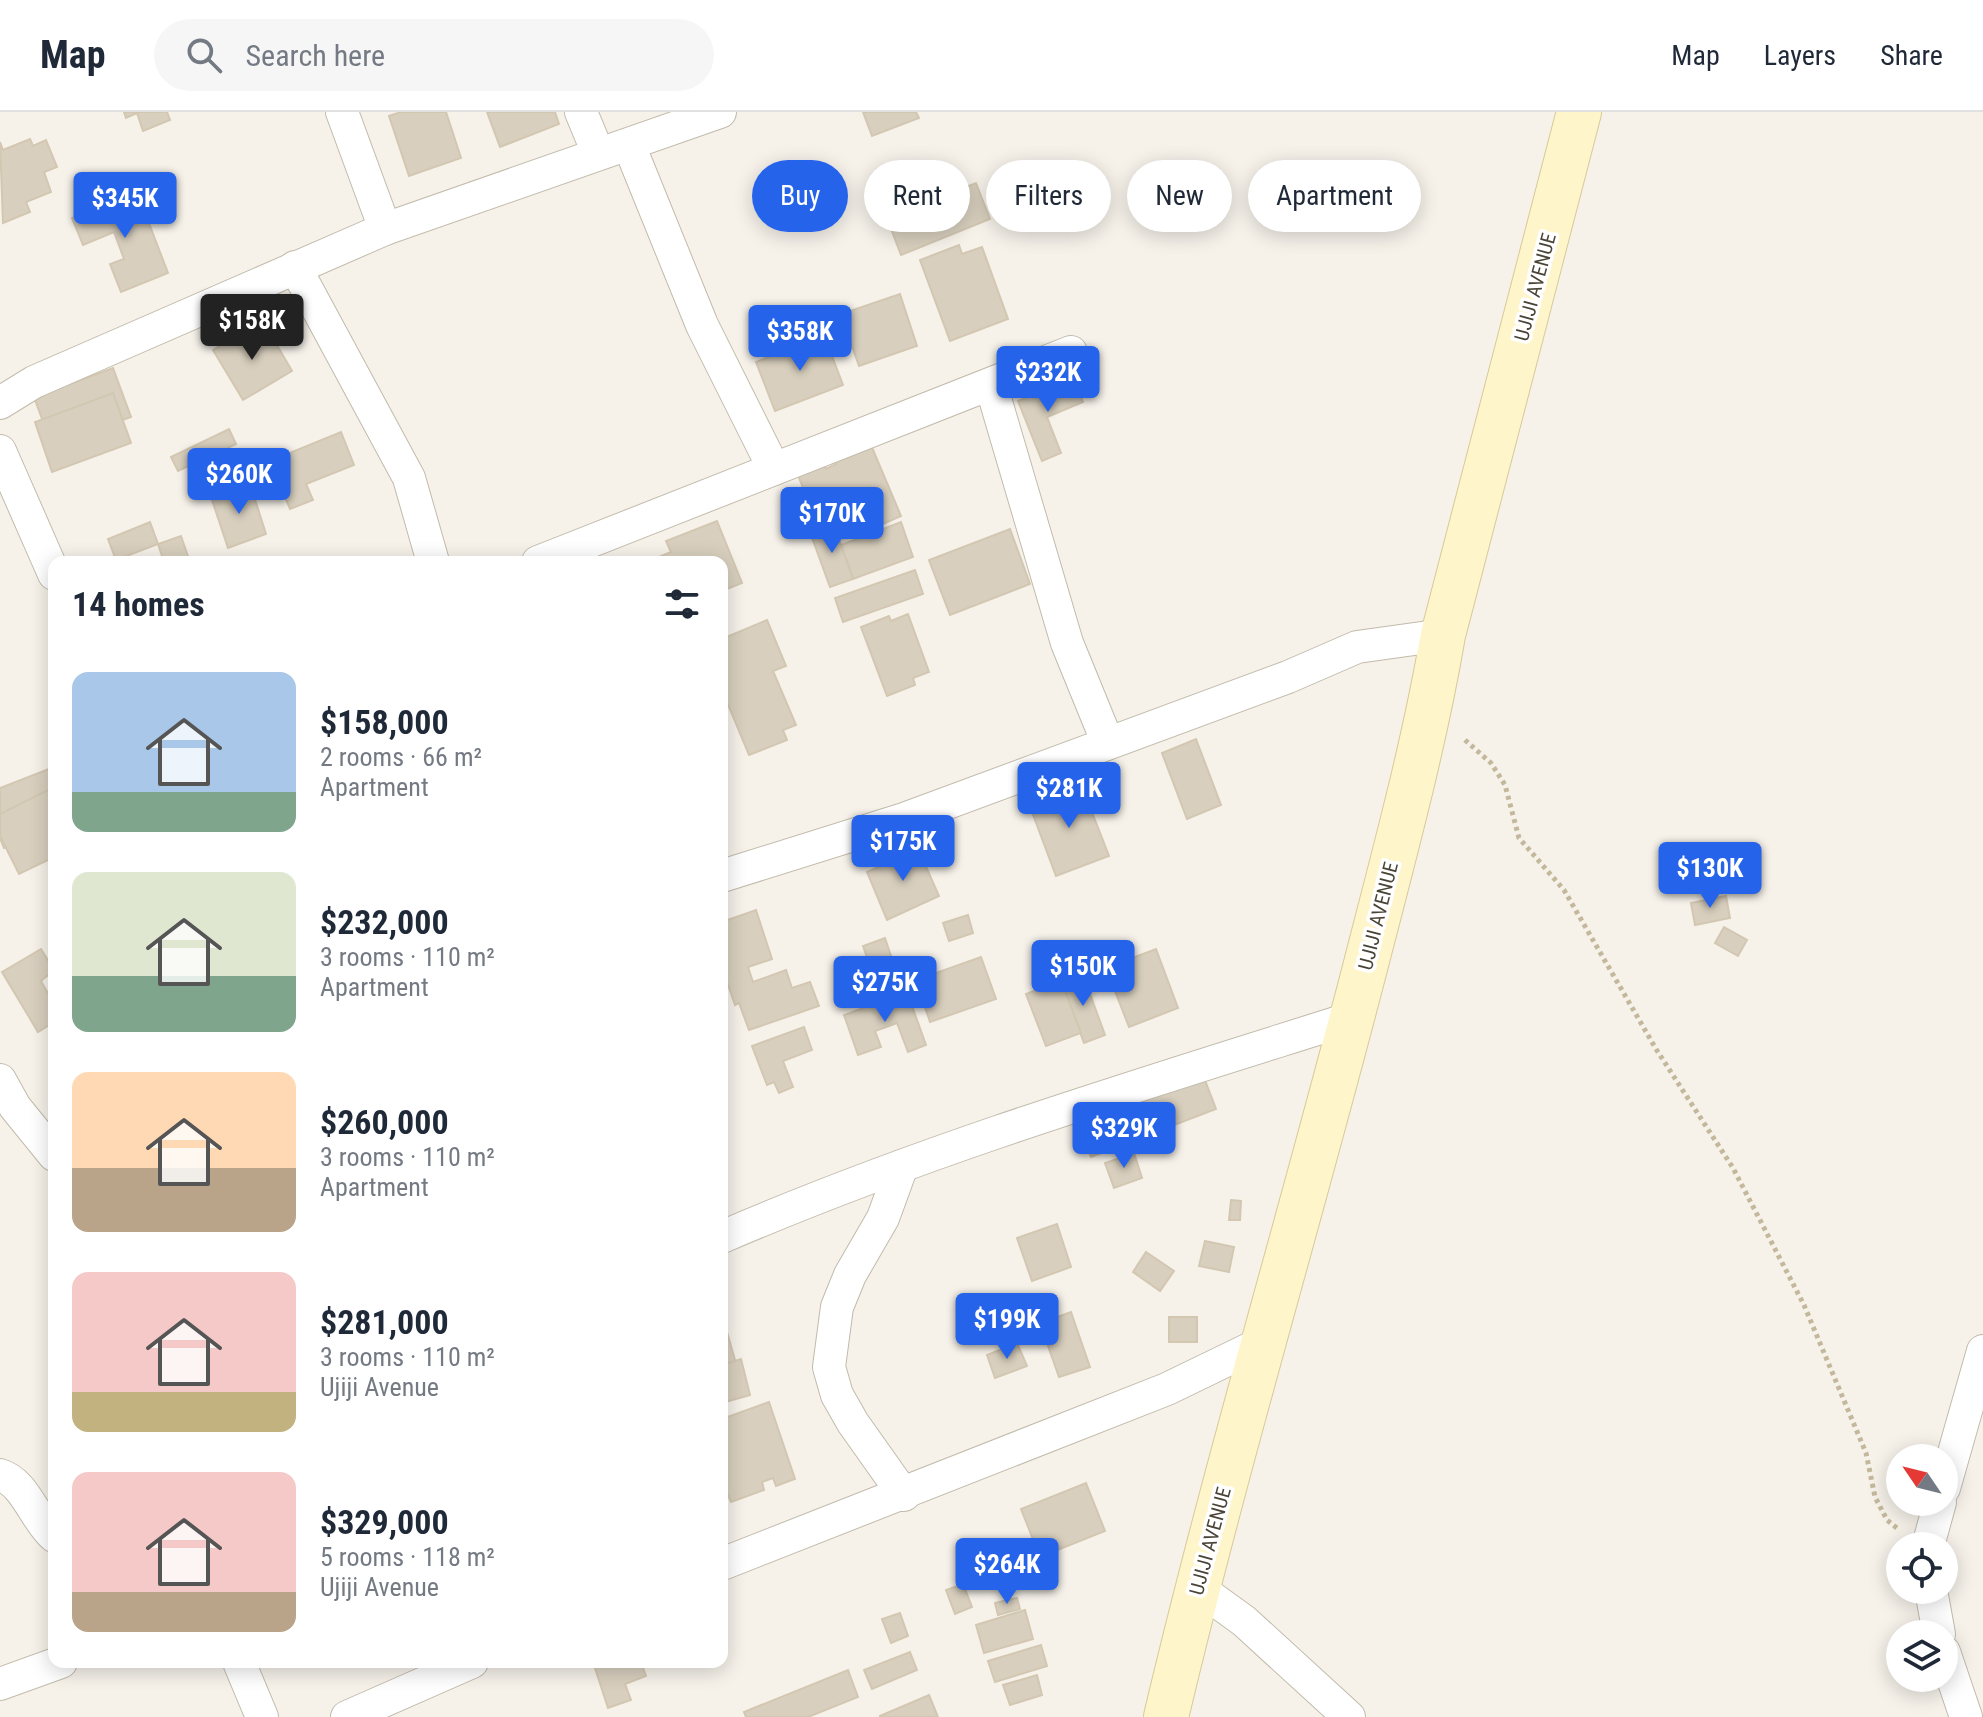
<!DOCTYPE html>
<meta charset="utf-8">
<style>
:root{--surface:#fff;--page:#f6f6f7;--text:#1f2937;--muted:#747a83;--line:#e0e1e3;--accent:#2563eb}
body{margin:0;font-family:"Roboto Condensed",sans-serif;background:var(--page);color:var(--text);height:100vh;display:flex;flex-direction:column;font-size:30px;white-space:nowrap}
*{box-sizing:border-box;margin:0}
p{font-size:26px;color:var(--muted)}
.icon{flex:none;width:44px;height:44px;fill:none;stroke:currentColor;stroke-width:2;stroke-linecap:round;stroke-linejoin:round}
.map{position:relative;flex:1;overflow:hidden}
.panel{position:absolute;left:48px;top:444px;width:680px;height:1112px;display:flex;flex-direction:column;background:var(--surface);border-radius:16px;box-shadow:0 4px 20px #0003}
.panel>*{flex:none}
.guide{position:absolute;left:752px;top:48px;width:760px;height:72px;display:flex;gap:16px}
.needle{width:52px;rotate:305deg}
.controls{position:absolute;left:1886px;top:1332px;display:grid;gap:16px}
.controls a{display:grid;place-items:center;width:72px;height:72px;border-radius:50%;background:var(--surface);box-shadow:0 4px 20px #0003;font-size:40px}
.price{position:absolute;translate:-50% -68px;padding:0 18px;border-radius:8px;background:var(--accent);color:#fff;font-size:26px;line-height:52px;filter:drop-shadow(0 2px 4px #0008)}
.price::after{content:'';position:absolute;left:50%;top:48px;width:24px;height:18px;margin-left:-12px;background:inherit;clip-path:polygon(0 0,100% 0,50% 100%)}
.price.on{background:#222;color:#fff}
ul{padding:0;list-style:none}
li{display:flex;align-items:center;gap:24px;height:200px;padding:0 24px}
li span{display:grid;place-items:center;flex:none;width:224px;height:160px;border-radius:16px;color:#555}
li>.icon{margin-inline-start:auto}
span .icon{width:96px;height:96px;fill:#fffc;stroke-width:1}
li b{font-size:34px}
h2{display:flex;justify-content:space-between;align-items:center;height:96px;padding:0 24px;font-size:34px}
.pill{padding:0 28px;border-radius:36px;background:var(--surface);box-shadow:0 4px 20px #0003;font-size:28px;line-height:72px}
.pill.on{background:var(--accent);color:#fff}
header{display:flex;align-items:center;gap:48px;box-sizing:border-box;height:112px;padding:0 40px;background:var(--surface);border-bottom:2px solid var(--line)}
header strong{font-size:38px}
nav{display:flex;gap:44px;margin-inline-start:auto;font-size:28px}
.search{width:560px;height:72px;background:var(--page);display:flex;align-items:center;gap:20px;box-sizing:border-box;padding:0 28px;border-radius:44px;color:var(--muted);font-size:30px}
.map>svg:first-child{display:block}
.building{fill:#d8cfbe;stroke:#d3c7b1;stroke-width:2}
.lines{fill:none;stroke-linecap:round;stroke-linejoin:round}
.minor-casing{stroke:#c2bbab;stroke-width:34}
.secondary-casing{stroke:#d8c997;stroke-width:46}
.path{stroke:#c4b89c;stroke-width:5;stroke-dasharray:4 4;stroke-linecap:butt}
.minor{stroke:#fff;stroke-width:32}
.secondary{stroke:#fff5ca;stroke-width:44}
.labels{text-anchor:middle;stroke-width:7;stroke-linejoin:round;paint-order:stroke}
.street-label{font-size:20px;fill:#4a4437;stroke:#fff}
</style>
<header>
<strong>Map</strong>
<div class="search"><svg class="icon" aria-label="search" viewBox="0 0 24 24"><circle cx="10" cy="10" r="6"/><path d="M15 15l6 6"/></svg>Search here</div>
<nav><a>Map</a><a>Layers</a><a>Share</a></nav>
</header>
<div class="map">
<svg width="1983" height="1605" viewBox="0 0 1983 1605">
<rect width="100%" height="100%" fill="#f6f2ea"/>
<!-- building -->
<g class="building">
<path d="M124 0H167L170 8 143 19 137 1 126 6Z"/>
<path d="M401 0H446L461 46 409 64 389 4Z"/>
<path d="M487 0H555L559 12 500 35Z"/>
<path d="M863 0H916L919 6 872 24Z"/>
<path d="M30 27 33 34 46 28 57 55 44 60 51 80 26 90 30 100 3 111 0 30 3 38Z"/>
<path d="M976 71 990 107 901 143 887 106Z"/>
<path d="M137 80 168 161 121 180 110 152 124 147 114 120 83 133 72 106Z"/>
<path d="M959 133 962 142 982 135 1008 207 950 229 920 148Z"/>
<path d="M900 182 917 234 859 254 841 202Z"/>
<path d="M267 216 292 259 243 288 213 238 244 219 249 227Z"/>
<path d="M824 223 843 273 775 299 756 250Z"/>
<path d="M113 256 131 305 52 334 34 285Z"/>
<path d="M1073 266 1083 290 1047 305 1061 341 1042 349 1018 289Z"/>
<path d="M113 281 131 331 52 360 35 310Z"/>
<path d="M229 317 236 332 178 359 171 345Z"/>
<path d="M341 320 354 353 306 372 313 388 290 397 270 349Z"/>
<path d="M868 326 901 404 865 420 858 403 835 413 832 404 817 410 795 356 821 346 826 357 836 352 832 341Z"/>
<path d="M250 372 266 422 228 436 211 385Z"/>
<path d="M717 409 742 471 722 479V450H655L654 447 671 440 666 429Z"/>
<path d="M150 410 158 432 116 448 108 427Z"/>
<path d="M901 410 913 445 853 467 841 433Z"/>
<path d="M833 411 853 467 830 475 810 420Z"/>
<path d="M1010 417 1030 472 950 503 929 448Z"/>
<path d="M181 424 190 450H164L158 432Z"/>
<path d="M915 458 923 482 843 510 835 486Z"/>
<path d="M908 502 929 560 913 566 915 573 887 584 861 515 889 504 891 509Z"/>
<path d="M767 508 786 554 773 559 796 613 783 618 787 628 749 643 727 590 722 586V527Z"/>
<path d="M1196 627 1221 693 1187 707 1162 641Z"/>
<path d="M54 655V717L4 736 0 726V676Z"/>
<path d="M1081 672 1109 744 1056 764 1029 692Z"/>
<path d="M54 675V745L19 762 0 724V702Z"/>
<path d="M916 732 939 784 887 808 867 760 895 748 893 742Z"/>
<path d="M1726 784 1730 806 1695 813 1691 791Z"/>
<path d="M756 798 772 847 748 855 753 870 786 858 792 876 810 870 819 894 749 918 739 891 735 893 722 855V810Z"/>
<path d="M968 803 973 821 949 829 943 811Z"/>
<path d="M1724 815 1747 828 1738 844 1715 831Z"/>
<path d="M885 826 899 868 843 888 835 866 870 854 863 834Z"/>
<path d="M1107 833 1114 853 1156 837 1178 896 1129 915 1106 856 1097 860 1089 840Z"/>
<path d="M41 837 54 858 41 869 54 892V910L38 920 2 860Z"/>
<path d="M981 845 996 887 930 910 916 868Z"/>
<path d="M1082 860 1105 923 1084 931 1061 868Z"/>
<path d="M1061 868 1081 921 1046 934 1026 882Z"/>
<path d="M907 880 926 933 908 940 897 911 875 919 881 935 858 943 844 903Z"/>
<path d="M804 915 812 938 783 949 793 975 779 981 774 970 767 973 752 934Z"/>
<path d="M1200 955 1216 997 1091 1045 1075 1003Z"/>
<path d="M1134 1041 1142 1066 1114 1076 1105 1051Z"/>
<path d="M1231 1088 1241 1089 1240 1108H1229Z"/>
<path d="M1057 1112 1071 1155 1032 1169 1017 1126Z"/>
<path d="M1205 1129 1234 1135 1229 1160 1199 1154Z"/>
<path d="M1146 1140 1174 1159 1160 1179 1133 1160Z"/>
<path d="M1071 1200 1090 1255 1059 1265 1040 1211Z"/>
<rect x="1169" y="1205" width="28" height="25"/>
<path d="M727 1220 739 1262 722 1267V1222Z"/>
<path d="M1017 1231 1027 1254 995 1266 987 1243Z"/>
<path d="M741 1247 750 1283 722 1291V1253Z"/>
<path d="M769 1290 795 1367 776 1374 773 1366 762 1370 764 1378 731 1390 728 1383 722 1385V1307Z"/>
<path d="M1086 1371 1105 1419 1040 1445 1021 1397Z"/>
<path d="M992 1447 994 1471 972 1473 970 1450Z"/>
<path d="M963 1472 972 1495 955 1502 946 1478Z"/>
<path d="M1017 1486 1020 1497 998 1503 995 1491Z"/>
<path d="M1025 1498 1033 1527 984 1541 976 1513Z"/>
<path d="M900 1501 908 1524 891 1531 882 1507Z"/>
<path d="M1041 1533 1047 1554 995 1570 988 1549Z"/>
<path d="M910 1540 917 1558 872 1577 864 1558Z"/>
<path d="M593 1550H641L646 1564 625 1572 631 1588 608 1596Z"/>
<path d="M848 1558 858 1585 808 1605H746L744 1600Z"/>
<path d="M1037 1563 1042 1583 1010 1593 1003 1573Z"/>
<path d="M929 1583 938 1605H880V1604Z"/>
</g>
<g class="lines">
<defs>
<g id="minor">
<path d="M342 0 385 117"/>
<path d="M581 0 598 41"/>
<path d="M629 33 702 213 774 357"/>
<path d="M295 155 409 366 433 450"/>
<path d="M991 273 1067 531 1107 629"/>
<path d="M0 291 34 270 385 117 720 0"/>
<path d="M0 339 54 462"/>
<path d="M538 450 1071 240"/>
<path d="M722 764 904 707 1288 565 1357 535 1443 523"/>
<path d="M0 968 15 995 54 1043"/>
<path d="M902 1054 883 1106 850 1163 837 1195 829 1255 837 1283 853 1311 904 1383"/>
<path d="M722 1125C926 1037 1140 973 1352 906"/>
<path d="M0 1363C25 1370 35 1408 54 1424"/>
<path d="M1944 1376 1983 1239"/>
<path d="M1928 1434 1940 1390"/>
<path d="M722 1452 1167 1277 1264 1230"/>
<path d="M1197 1475 1244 1509 1349 1605"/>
<path d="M1931 1478 1939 1522"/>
<path d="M1944 1540 1966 1605"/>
<path d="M239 1550 262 1605"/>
<path d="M0 1572 61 1550"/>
<path d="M347 1605 472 1550"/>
</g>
<path id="secondary" d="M1166 1605C1226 1352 1301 1104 1366 852 1394 743 1424 634 1443 523L1579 0"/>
</defs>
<!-- minor casing -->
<use href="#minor" class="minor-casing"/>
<!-- secondary casing -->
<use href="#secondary" class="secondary-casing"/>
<!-- path -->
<path class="path" d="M1465 628 1491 651 1505 673 1519 726 1564 778 1656 937 1733 1056 1804 1193 1866 1341 1875 1385 1887 1408 1898 1417"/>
<!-- minor -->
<use href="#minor" class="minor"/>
<!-- secondary -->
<use href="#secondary" class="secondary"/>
</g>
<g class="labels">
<!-- street labels -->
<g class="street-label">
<text transform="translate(1535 175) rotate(-75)" y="7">UJIJI AVENUE</text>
<text transform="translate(1378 804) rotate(-76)" y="7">UJIJI AVENUE</text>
<text transform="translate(1210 1429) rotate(-75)" y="7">UJIJI AVENUE</text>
</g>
</g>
</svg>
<div class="controls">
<a><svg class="needle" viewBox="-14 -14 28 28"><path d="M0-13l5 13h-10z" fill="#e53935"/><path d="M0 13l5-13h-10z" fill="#747a83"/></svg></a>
<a><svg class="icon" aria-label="locate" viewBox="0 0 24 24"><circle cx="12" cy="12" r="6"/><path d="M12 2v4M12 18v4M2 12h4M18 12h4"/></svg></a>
<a><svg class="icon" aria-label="layers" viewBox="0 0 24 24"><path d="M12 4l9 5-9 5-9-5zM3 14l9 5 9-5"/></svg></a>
</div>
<b class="price" style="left:125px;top:128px">$345K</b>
<b class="price on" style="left:252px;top:250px">$158K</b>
<b class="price" style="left:800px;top:261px">$358K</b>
<b class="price" style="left:1048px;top:302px">$232K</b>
<b class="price" style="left:239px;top:404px">$260K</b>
<b class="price" style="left:832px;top:443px">$170K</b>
<b class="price" style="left:1069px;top:718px">$281K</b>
<b class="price" style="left:903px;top:771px">$175K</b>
<b class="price" style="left:1710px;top:798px">$130K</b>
<b class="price" style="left:1083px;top:896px">$150K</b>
<b class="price" style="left:885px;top:912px">$275K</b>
<b class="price" style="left:1124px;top:1058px">$329K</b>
<b class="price" style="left:1007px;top:1249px">$199K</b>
<b class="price" style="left:1007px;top:1494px">$264K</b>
<div class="guide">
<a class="pill on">Buy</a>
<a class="pill">Rent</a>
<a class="pill">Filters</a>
<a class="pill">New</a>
<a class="pill">Apartment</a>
</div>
<section class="panel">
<h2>14 homes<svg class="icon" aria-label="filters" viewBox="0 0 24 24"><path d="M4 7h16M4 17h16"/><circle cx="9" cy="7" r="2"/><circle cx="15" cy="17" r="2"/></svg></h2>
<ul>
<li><span style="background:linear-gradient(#a9c7e8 75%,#7fa58c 0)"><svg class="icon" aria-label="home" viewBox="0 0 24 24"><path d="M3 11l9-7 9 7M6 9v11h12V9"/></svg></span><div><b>$158,000</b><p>2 rooms · 66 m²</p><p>Apartment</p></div></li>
<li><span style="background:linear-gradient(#dfe7d0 65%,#7fa58c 0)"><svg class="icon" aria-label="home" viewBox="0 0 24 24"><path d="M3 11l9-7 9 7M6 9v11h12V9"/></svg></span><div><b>$232,000</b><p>3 rooms · 110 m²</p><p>Apartment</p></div></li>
<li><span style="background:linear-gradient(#ffd9b3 60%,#b9a48a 0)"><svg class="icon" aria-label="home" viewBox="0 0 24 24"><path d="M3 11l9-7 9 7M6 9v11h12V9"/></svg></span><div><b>$260,000</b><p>3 rooms · 110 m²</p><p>Apartment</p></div></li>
<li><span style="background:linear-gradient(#f6c9c9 75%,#c2b280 0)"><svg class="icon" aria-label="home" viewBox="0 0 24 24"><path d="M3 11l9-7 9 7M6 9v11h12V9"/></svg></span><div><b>$281,000</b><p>3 rooms · 110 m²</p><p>Ujiji Avenue</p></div></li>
<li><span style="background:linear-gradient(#f6c9c9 75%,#b9a48a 0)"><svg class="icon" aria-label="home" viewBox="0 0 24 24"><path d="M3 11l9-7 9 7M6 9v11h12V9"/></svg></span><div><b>$329,000</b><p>5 rooms · 118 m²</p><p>Ujiji Avenue</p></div></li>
</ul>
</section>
</div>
